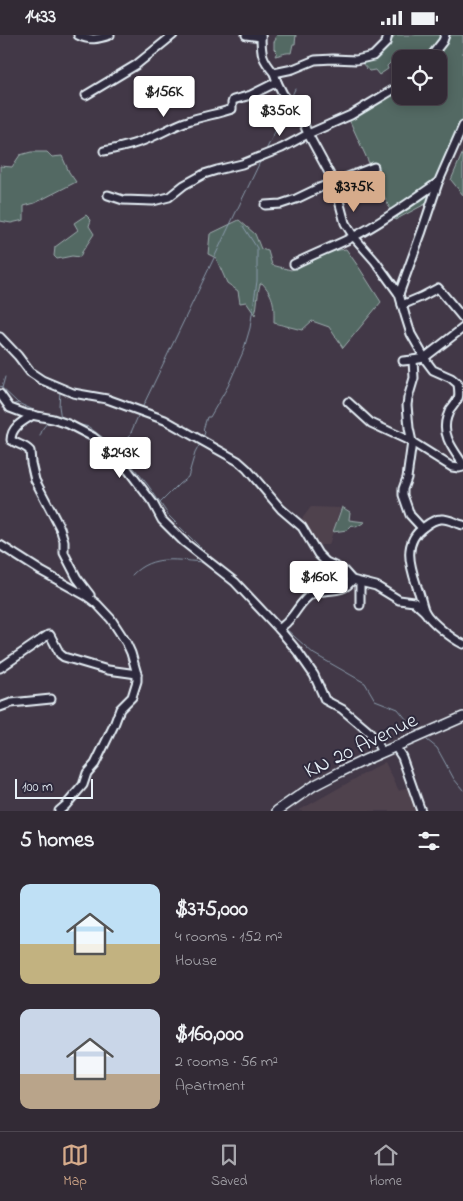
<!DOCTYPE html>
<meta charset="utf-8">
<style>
:root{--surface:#322a35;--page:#3a323d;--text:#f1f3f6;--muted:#a8a7ad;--line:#4d4650;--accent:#d6ab8b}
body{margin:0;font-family:"Indie Flower",sans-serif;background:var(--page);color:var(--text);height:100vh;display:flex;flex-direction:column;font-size:19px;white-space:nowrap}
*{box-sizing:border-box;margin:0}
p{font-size:16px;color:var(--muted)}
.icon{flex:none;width:28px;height:28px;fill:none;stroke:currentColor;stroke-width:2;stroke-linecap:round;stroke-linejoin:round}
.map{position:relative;height:776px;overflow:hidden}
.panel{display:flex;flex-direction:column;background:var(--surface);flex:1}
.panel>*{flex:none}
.buttons{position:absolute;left:392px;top:15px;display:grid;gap:10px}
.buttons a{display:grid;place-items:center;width:55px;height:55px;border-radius:10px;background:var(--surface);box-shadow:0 2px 12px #0003,0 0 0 1px var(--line);font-size:25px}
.scale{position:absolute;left:15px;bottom:12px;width:78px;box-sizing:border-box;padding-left:5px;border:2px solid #e8f1f8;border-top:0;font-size:14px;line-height:18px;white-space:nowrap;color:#e8f1f8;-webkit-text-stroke:4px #2f2a3d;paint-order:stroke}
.price{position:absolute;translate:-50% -42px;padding:0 11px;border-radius:5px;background:#fff;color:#222;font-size:16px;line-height:32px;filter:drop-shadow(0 1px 2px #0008)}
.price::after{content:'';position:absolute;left:50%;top:30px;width:15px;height:11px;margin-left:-8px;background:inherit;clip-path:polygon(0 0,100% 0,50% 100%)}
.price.active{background:var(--accent);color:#111}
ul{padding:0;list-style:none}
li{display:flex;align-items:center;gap:15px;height:125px;padding:0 20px}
li span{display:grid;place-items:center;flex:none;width:140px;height:100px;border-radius:10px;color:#555}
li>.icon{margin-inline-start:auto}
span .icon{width:60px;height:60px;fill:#fffc;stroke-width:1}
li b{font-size:21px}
h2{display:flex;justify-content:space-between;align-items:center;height:60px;padding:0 20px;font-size:21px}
.status{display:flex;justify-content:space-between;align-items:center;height:35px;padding:0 25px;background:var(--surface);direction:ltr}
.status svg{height:14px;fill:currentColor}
.menu{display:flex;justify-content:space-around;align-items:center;height:70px;border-top:1px solid var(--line);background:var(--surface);font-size:14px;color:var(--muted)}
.menu a{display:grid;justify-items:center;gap:2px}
.menu .active{color:var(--accent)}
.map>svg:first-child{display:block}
.built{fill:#50424e}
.green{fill:#536964;stroke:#9eadae}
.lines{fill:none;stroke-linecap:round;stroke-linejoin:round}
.stream{stroke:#8a9bab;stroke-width:1}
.minor-casing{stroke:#e8f1f8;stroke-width:11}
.major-casing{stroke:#e8f1f8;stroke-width:12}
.minor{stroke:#2f2a3d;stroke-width:7}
.major{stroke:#2f2a3d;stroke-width:9}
.labels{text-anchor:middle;stroke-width:4;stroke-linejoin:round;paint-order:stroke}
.street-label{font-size:22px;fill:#e8f1f8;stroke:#2f2a3d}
</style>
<div class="status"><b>14:33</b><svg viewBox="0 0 49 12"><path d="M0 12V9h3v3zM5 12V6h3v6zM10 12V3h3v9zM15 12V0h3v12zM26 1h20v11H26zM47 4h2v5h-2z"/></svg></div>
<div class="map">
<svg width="463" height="776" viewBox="0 0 463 776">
<rect width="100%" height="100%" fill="#423847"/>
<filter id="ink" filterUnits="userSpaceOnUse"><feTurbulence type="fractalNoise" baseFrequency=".02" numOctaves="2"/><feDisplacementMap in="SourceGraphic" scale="10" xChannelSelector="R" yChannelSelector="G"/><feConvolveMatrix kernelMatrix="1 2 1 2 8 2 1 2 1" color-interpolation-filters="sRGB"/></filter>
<g filter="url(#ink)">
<!-- built -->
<g class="built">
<path d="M311 472 340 473 329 510H317L301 485Z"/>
<path d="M385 727 399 756 410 751 418 776H298Z"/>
</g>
<!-- green -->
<g class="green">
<path d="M277 0H296L295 9H293L291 18C286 17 281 20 275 21L277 17 274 14V7L276 4 275 2Z"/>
<path d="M395 0H463V87L445 129 431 166 395 185 347 80 368 70 401 45V61H439V24H401V36L392 26 387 31 388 34 379 40 375 35 369 36 360 26 382 18Z"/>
<path d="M31 117H47L52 122 62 121 69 137 76 147 35 168 24 171V185L11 188 0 186V131L12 132 20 120Z"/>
<path d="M463 117V160L451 145Z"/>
<path d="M86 180 91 185 89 191 94 199 82 217 80 222 72 221 57 224 54 221 55 212 78 195 74 188Z"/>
<path d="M239 185 255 199 261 214 268 216 272 230 291 235 332 216 346 214 360 234 381 267 343 313 329 292 312 286 302 295 274 288C274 271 275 262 262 248L260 249C257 259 258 269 255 280L246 267 240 268 238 256 227 248 216 223 208 219 210 199Z"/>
<path d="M342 472 350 477 349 485 365 487 356 492 352 490 347 495 333 497Z"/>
</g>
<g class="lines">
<!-- stream -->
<g class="stream">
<path d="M290 65 295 54"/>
<path d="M265 117 288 71"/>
<path d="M0 351 18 368 40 378"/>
<path d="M2 353 5 342"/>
<path d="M60 357 59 371 61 384"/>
<path d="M11 371 18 368"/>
<path d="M142 373 261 125"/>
<path d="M73 388 89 392 120 416 148 450 169 481 211 523 236 543"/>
<path d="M40 401 43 393 48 387"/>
<path d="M203 403 205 397 203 395 207 382H210L228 351 243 317 250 293 257 246V213L243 191"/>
<path d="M124 420 126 409 139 379"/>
<path d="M160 468 179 449 188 442 195 418 200 409"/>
<path d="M132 540C153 518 178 526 205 527"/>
<path d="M266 575 281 589"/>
<path d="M286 594 314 619 365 648 375 665 398 674 411 690 419 697"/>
<path d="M427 705 437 713 454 744 463 755"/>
</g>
<defs>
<g id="minor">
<path d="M78 0C90 6 98 4 110 0"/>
<path d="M246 0 261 2"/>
<path d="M261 0C261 19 262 24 274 38L293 34 315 25 333 24 356 25 373 21 386 8 388 0"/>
<path d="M429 24 443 6 445 0"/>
<path d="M277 47 283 59 298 78 303 87 308 99 334 147 345 188 354 202 375 226 399 259"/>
<path d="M86 60 136 30 173 0"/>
<path d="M463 91 438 148 422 196 399 259 405 280 411 299 427 327 433 335 451 343 458 349C460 364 459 363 450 375 448 378 449 378 447 382 441 400 453 414 463 429"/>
<path d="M104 116C120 113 137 109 152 102 164 97 175 90 188 86 202 81 218 79 232 74V68L233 65 251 60 277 47 274 38"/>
<path d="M108 160 123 165 153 166 169 162 184 150 204 139 217 135 242 129 282 113 308 99 351 80 401 50"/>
<path d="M265 170 281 169 296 164 319 153 374 132"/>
<path d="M294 229C314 219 335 211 355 201 384 186 410 167 437 148"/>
<path d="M402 270 421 262 438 253 463 283"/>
<path d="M0 302 18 321 30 337 42 345 73 358 107 364 165 385 238 426 247 434 281 474 302 492 318 519 326 527 343 535 352 545 376 551 399 565 414 567 425 577"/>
<path d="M413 325 414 343 408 363 407 370 409 393 412 407 407 443 403 454V460L410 480 422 493"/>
<path d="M403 326 413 325 424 323 463 293"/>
<path d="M0 359 10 373 26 379 53 384 68 389 93 402 107 413 128 435 153 468 162 485 184 507 235 547 279 594 298 617 314 640 325 665 342 674 368 696 375 704 382 717"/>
<path d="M348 367 371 388 412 407 452 432 459 433 463 432"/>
<path d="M33 380C23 386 11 392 11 405 18 410 25 410 30 416L31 428 35 445 60 493 64 506V518L77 543 90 560 88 562"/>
<path d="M463 490C456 489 449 483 441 484 435 484 429 488 424 492 401 508 411 533 418 555 421 562 422 571 425 577 431 587 452 604 463 609"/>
<path d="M0 510 41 536 88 562 97 569 111 584 126 607 131 618 137 639V646L132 662 120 674 114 690 95 729 87 738 83 750 66 770 59 776"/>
<path d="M360 548V570"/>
<path d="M279 594C282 591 286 589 288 586 297 577 301 565 312 559 326 553 344 559 352 545"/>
<path d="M0 633 48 600H50L60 619 64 622 108 635 137 639"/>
<path d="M0 672 11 668 51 664"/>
<path d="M395 711 402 722 421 776"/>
</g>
<path id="major" d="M277 776 313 751 340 737 367 724 463 682"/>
</defs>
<!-- minor casing -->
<use href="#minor" class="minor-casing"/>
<!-- major casing -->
<use href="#major" class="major-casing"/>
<!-- minor -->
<use href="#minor" class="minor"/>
<!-- major -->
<use href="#major" class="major"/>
</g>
</g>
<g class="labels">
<!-- street labels -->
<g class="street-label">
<text transform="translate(360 709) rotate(-26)" y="8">KN 20 Avenue</text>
</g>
</g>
</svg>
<div class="buttons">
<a><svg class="icon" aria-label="locate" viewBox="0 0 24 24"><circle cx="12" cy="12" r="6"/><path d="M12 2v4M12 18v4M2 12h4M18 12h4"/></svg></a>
</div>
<div class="scale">100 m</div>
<b class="price" style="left:164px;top:83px">$156K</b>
<b class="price" style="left:280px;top:102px">$350K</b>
<b class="price active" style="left:354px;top:178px">$375K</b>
<b class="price" style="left:120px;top:444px">$243K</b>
<b class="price" style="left:319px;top:568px">$160K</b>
</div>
<section class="panel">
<h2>5 homes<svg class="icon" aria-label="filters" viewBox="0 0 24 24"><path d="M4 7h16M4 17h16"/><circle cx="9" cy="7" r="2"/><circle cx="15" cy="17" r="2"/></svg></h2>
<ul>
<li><span style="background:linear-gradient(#bfe0f5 60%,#c2b280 0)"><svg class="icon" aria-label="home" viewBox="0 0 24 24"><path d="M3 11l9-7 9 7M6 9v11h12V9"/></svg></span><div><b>$375,000</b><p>4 rooms · 152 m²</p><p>House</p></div></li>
<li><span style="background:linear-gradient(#c9d6e8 65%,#b9a48a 0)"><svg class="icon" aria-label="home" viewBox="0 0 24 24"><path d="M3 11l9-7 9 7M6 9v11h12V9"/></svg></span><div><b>$160,000</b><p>2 rooms · 56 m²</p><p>Apartment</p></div></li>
</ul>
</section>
<nav class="menu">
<a class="active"><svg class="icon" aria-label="map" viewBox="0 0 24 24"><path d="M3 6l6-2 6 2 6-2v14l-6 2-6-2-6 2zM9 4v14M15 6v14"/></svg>Map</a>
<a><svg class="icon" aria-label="saved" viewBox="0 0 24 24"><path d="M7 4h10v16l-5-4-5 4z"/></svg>Saved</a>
<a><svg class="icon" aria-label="home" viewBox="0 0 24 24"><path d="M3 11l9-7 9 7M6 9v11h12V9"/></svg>Home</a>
</nav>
